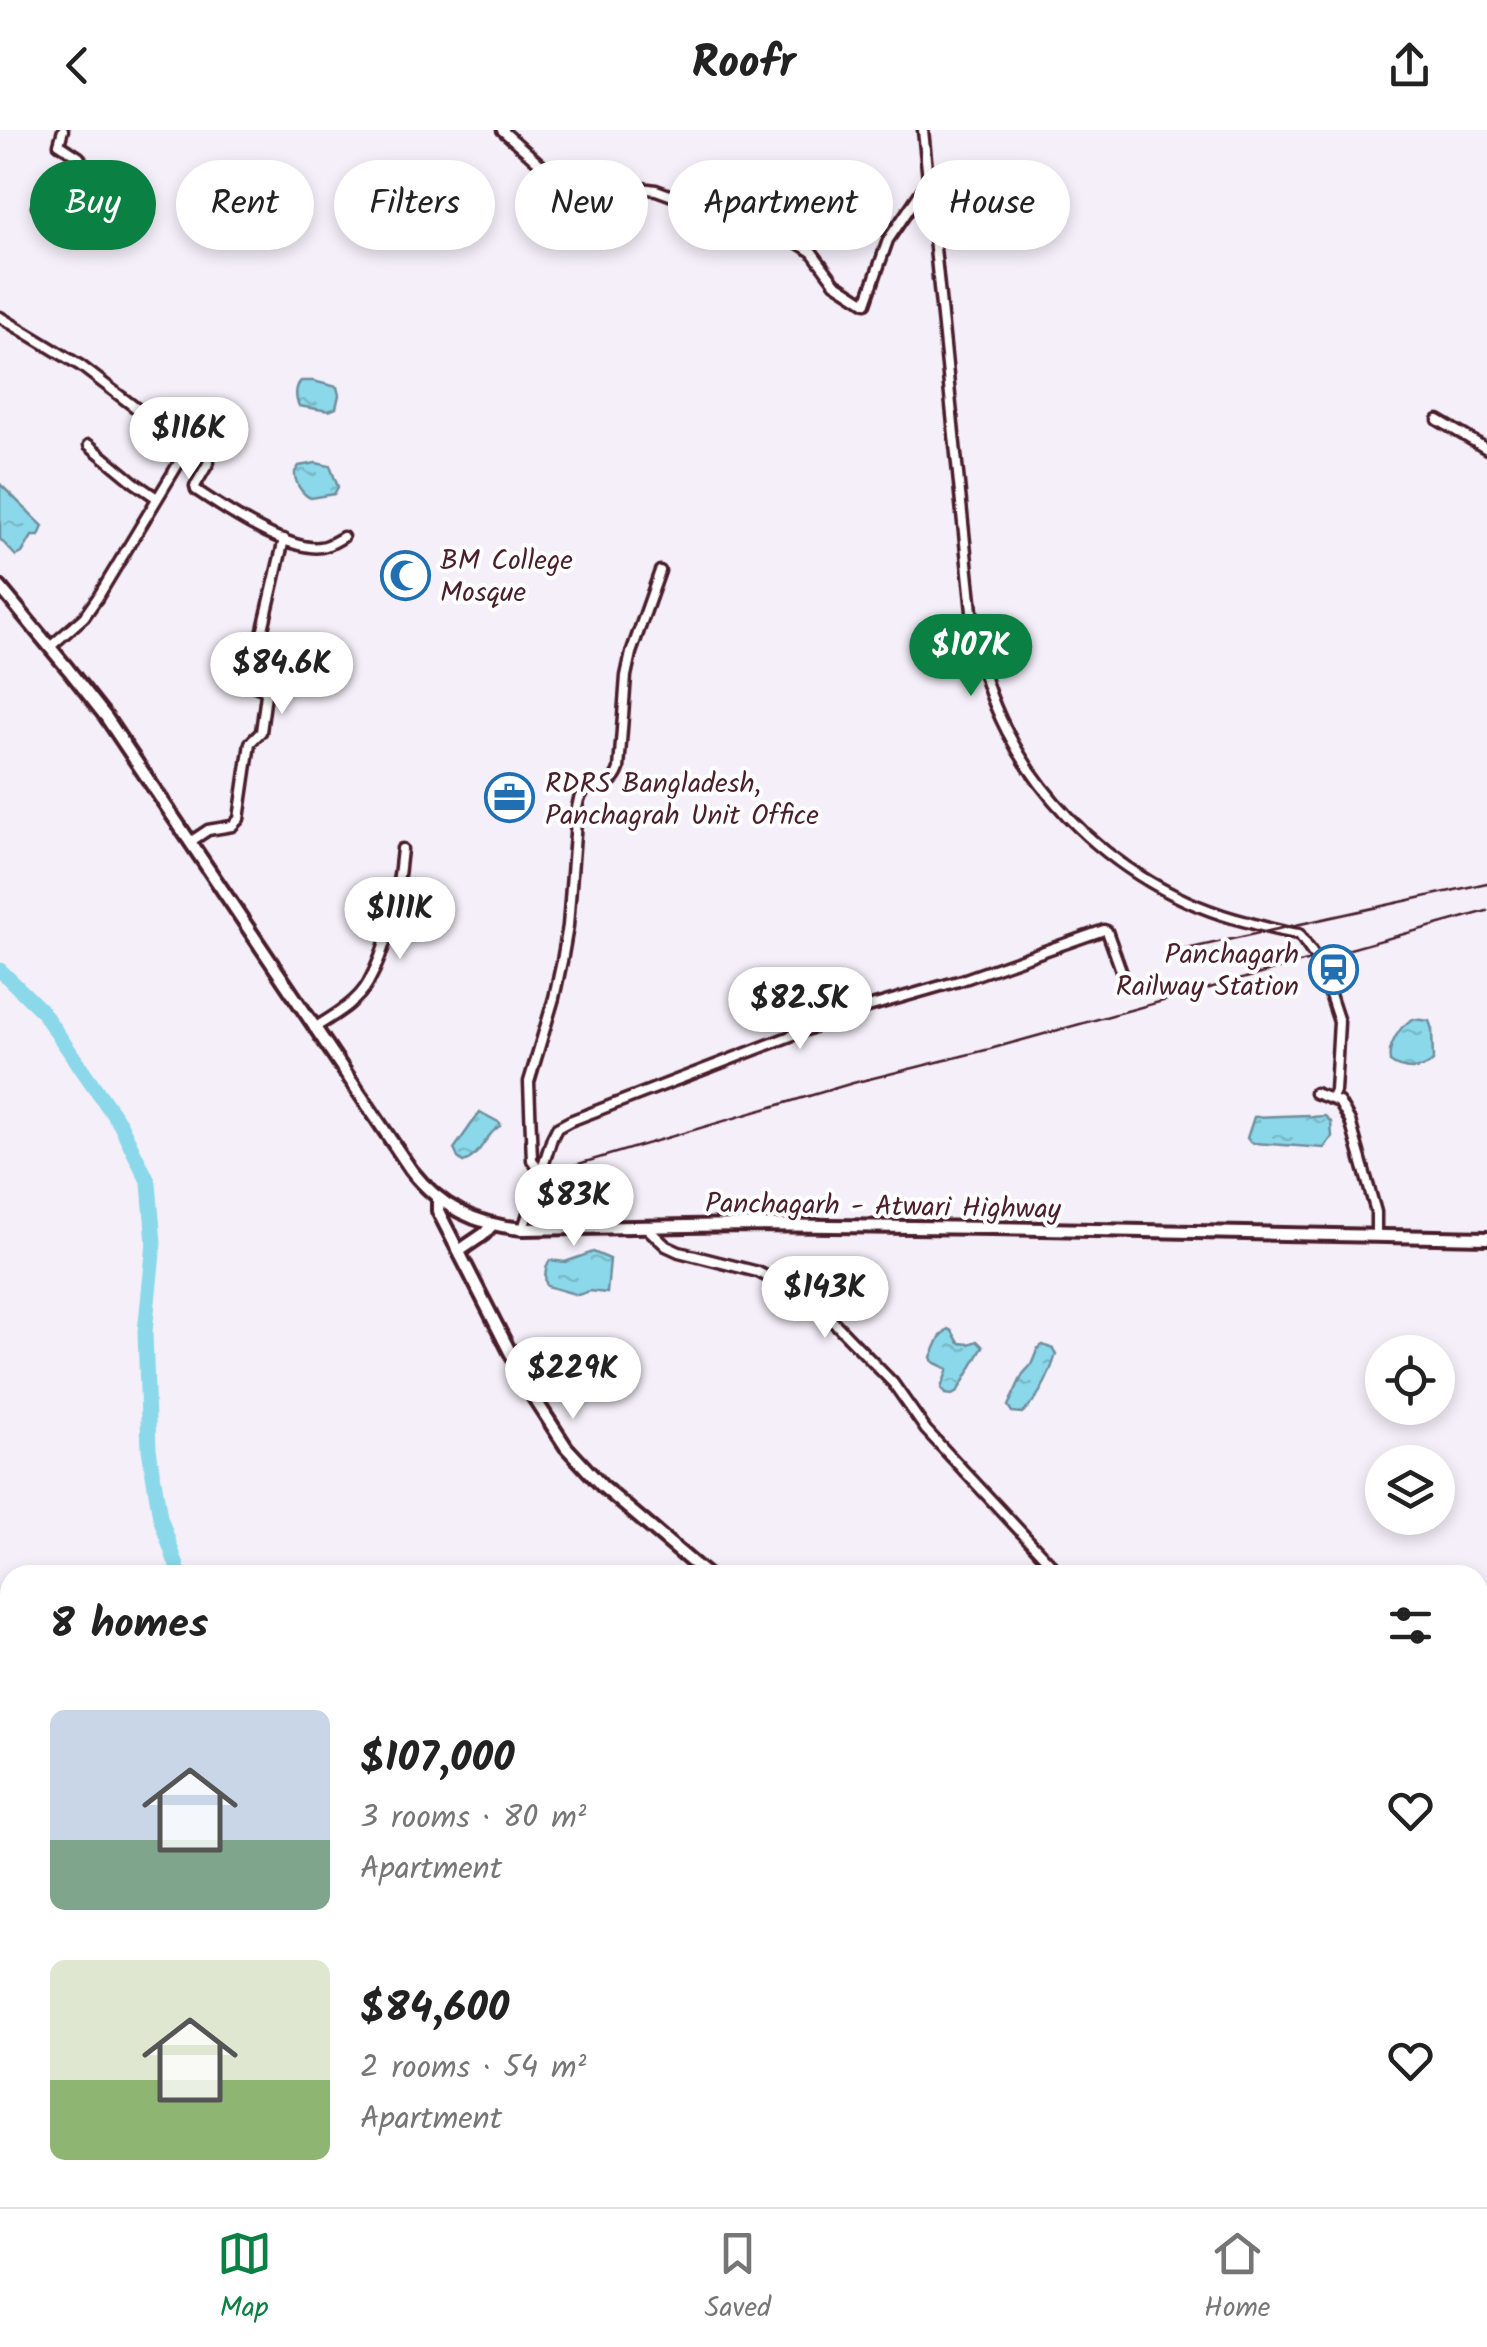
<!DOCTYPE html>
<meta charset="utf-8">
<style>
:root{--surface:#fff;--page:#f6f6f6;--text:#222;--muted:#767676;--line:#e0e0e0;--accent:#0b8043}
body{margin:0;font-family:Kalam,sans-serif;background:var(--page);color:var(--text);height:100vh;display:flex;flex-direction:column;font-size:38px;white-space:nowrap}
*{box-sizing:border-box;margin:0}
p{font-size:32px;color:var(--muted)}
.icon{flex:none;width:55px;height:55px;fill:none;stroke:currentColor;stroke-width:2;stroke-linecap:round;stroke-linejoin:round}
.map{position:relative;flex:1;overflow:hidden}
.details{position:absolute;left:0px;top:1435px;width:1488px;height:642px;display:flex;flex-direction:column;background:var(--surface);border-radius:30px 30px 0 0;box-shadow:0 5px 15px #0003}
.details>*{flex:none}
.hud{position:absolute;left:30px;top:30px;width:1428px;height:90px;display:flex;gap:20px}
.buttons{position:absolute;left:1365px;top:1205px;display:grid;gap:20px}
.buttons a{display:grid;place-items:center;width:90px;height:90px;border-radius:50%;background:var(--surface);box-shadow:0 5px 15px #0003;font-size:50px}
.price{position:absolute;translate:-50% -85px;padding:0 22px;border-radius:35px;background:#fff;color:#222;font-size:32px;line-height:65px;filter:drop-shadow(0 2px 5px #0008)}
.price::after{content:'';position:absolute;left:50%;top:60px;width:30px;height:22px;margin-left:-15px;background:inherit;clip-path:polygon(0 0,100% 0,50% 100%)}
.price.on{background:var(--accent);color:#fff}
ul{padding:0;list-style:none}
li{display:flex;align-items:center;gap:30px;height:250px;padding:0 50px}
li span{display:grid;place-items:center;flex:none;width:280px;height:200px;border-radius:15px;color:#555}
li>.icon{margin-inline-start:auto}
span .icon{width:120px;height:120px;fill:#fffc;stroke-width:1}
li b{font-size:42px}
h2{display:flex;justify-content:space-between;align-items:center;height:120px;padding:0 50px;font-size:42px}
.pill{padding:0 35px;border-radius:45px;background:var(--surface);box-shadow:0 5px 15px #0003;font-size:35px;line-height:90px}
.pill.on{background:var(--accent);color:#fff}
header{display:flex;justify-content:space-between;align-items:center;height:130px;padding:0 50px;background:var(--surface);font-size:45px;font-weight:800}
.menu{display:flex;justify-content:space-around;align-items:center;height:140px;border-top:2px solid var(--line);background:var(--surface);font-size:28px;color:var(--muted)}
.menu a{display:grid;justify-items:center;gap:5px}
.menu .on{color:var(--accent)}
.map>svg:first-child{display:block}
.water{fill:url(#water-ripples);stroke:#708e9d;stroke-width:2.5}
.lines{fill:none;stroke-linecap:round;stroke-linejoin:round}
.river{stroke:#8ad8e9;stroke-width:15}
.street-casing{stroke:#4a1f2b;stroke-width:15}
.secondary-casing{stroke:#4a1f2b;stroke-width:18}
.street{stroke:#fff;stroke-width:8}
.secondary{stroke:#fff;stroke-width:10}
.rail{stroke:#4a1f2b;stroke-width:2.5}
.labels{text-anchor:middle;stroke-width:8;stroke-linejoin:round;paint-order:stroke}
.poi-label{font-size:28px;fill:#4a1f2b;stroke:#fff;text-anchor:start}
.street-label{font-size:28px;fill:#4a1f2b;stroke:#fff}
</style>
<header><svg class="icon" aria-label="back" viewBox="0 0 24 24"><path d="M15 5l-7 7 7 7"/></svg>Roofr<svg class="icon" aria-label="share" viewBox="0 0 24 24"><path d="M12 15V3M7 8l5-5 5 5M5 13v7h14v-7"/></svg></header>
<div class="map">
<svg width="1487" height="2077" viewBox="0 0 1487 2077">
<defs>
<pattern id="water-ripples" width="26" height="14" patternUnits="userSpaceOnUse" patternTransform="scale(2.5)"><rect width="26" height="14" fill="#8ad8e9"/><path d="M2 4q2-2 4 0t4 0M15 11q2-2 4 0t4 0" fill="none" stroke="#79b9c8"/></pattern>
</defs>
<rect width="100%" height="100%" fill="#f4eff9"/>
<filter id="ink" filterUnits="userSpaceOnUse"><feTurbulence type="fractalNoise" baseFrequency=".01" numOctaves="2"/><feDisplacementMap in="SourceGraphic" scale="20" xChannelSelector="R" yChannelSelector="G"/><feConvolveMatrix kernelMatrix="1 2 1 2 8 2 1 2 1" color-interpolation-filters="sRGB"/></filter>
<g filter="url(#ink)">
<!-- water -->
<g class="water">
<path d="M301 251H313L337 257 339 265 336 278 329 281 299 276C295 268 295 257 301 251Z"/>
<path d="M316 333 330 336 338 357 334 364 311 368C302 365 294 351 295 342L299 336Z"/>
<path d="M0 354 43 396 39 406H32L22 423 16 426 0 409Z"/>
<path d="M1413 889 1429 891 1432 899 1433 931C1422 942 1402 941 1390 932 1387 917 1399 896 1413 889Z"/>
<path d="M480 982 500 993V996C484 1005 481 1027 463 1032L458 1028 454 1019Z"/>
<path d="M1308 985 1310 987 1325 986 1331 992 1332 1007 1324 1018 1254 1013 1250 1012 1247 1008 1254 987Z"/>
<path d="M593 1122 610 1129 607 1163 590 1161 578 1165 547 1156C544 1150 545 1136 550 1130L565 1132Z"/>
<path d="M948 1199 952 1201 959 1213 969 1214 977 1211 983 1217 957 1262 952 1265 945 1264 941 1258 948 1239 933 1232 931 1227 940 1207Z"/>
<path d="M1043 1215 1053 1219 1056 1224C1050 1244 1039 1269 1022 1283L1012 1282 1008 1276 1023 1244 1031 1235 1038 1218Z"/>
</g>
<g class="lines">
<!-- river -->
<g class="river">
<path d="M0 840 41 880 120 994 149 1053 154 1113 145 1202 149 1319 160 1387 180 1445"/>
<path d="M0 1712 10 1702"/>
</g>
<defs>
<g id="street">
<path d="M502 0 548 41 560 47 656 60 793 110 812 122 835 153 866 173 888 110 926 54"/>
<path d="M923 0 974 501C996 642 1111 758 1247 792 1264 797 1282 802 1299 804L1320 834 1339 892 1335 961 1332 968"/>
<path d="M37 77 76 79V60L84 36 79 27 59 14 63 0"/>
<path d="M0 187 81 236 170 304 208 327 209 332 195 356 196 360C223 378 288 422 321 417 329 416 336 411 343 407"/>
<path d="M1438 290 1487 319"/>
<path d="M89 315 135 353 157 368"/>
<path d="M50 517 84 487 98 467 189 316"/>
<path d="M190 712 208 700 232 696 239 689 250 613 261 602 266 564 264 560 255 556 251 551 284 409"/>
<path d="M314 898C333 886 357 873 368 853 389 816 398 762 402 719"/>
<path d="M1315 963 1339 972 1350 991 1376 1082V1106"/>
<path d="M541 1042 532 1030 529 952 554 868 562 831 568 796 577 678 579 669 585 659C601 652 612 659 619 639L626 546 631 523 660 441"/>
<path d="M647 1098 666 1116 679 1122 758 1142 797 1162 823 1181 893 1253 926 1300 1061 1445"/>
<path d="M523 1099 552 1008 557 998 570 991 861 879 962 850 1104 800 1107 801 1123 846"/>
<path d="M1478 1703 1487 1709"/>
<path d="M1143 2068 1162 2077"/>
</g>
<g id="secondary">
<path d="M0 457 68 539 106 587 411 1040C440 1077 476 1095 523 1099L743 1095 993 1098 1487 1108"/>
<path d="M438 1069V1081L531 1263 566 1317 602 1356 707 1445"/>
<path d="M459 1121 484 1104 492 1095"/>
<path d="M760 2068 763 2077"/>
</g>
</defs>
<!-- street casing -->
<use href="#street" class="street-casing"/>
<!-- secondary casing -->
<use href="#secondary" class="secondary-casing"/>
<!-- street -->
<use href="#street" class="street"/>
<!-- secondary -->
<use href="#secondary" class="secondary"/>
<!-- rail -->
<g class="rail">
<path d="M1164 824 1487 753"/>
<path d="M558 1040 853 953 990 919 1487 781"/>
</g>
</g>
</g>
<!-- icons -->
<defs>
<symbol id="mosque-ring" viewBox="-11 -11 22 22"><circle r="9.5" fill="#fff" stroke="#1f6fb2" stroke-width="1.5"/><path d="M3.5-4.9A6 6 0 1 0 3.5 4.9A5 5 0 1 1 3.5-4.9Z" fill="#1f6fb2"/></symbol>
<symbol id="office-ring" viewBox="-11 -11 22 22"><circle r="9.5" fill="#fff" stroke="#1f6fb2" stroke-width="1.5"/><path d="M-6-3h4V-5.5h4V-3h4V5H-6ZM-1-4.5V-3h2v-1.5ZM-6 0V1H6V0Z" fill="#1f6fb2"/></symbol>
<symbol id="station-ring" viewBox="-11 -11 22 22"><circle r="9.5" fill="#fff" stroke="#1f6fb2" stroke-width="1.5"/><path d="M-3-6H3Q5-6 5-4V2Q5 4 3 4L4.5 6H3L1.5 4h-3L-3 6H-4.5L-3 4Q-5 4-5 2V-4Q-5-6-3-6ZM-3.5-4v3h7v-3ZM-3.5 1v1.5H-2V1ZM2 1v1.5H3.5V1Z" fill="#1f6fb2"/></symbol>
</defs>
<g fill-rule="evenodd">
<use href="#mosque-ring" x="378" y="418" width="55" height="55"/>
<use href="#office-ring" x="482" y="640" width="55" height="55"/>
<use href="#station-ring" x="1306" y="812" width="55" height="55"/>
</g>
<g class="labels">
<!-- poi labels -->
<g class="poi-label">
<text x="440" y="439">BM College<tspan x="440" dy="32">Mosque</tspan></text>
<text x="545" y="662">RDRS Bangladesh,<tspan x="545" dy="32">Panchagrah Unit Office</tspan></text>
<text x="1299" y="833" text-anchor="end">Panchagarh<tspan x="1299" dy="32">Railway Station</tspan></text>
</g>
<!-- street labels -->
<g class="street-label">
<text transform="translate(883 1075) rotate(1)" y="10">Panchagarh - Atwari Highway</text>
</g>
</g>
</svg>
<div class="buttons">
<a><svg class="icon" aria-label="locate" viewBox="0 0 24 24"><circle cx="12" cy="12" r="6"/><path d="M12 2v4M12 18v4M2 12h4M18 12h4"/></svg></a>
<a><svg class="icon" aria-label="layers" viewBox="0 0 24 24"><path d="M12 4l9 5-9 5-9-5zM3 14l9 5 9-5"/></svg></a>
</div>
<b class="price" style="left:189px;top:352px">$116K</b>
<b class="price on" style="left:971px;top:569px">$107K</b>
<b class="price" style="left:282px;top:587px">$84.6K</b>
<b class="price" style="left:400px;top:832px">$111K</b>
<b class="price" style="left:800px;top:922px">$82.5K</b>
<b class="price" style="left:574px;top:1119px">$83K</b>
<b class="price" style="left:825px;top:1211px">$143K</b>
<b class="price" style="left:573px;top:1292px">$229K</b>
<div class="hud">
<a class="pill on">Buy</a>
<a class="pill">Rent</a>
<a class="pill">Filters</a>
<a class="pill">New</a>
<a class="pill">Apartment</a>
<a class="pill">House</a>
</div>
<section class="details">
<h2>8 homes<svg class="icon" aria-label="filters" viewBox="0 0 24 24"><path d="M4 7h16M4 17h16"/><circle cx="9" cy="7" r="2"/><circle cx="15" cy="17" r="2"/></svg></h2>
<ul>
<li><span style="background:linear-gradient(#c9d6e8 65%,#7fa58c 0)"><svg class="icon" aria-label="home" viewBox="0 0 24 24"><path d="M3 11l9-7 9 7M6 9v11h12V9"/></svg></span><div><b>$107,000</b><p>3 rooms · 80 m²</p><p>Apartment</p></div><svg class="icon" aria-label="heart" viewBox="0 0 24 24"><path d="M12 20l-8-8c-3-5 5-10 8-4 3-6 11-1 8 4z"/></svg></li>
<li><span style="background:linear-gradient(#dfe7d0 60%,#8fb573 0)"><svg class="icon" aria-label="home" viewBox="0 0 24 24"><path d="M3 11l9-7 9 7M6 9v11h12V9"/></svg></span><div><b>$84,600</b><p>2 rooms · 54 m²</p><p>Apartment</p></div><svg class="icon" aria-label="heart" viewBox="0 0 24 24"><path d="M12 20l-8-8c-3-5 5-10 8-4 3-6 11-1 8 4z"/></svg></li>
</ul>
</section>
</div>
<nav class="menu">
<a class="on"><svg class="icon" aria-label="map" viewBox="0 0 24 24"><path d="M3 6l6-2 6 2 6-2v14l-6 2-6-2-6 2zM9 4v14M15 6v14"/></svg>Map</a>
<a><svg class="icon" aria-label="saved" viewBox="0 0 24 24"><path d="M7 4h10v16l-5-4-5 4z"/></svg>Saved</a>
<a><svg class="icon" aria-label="home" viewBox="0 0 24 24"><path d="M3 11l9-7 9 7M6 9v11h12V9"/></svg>Home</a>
</nav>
